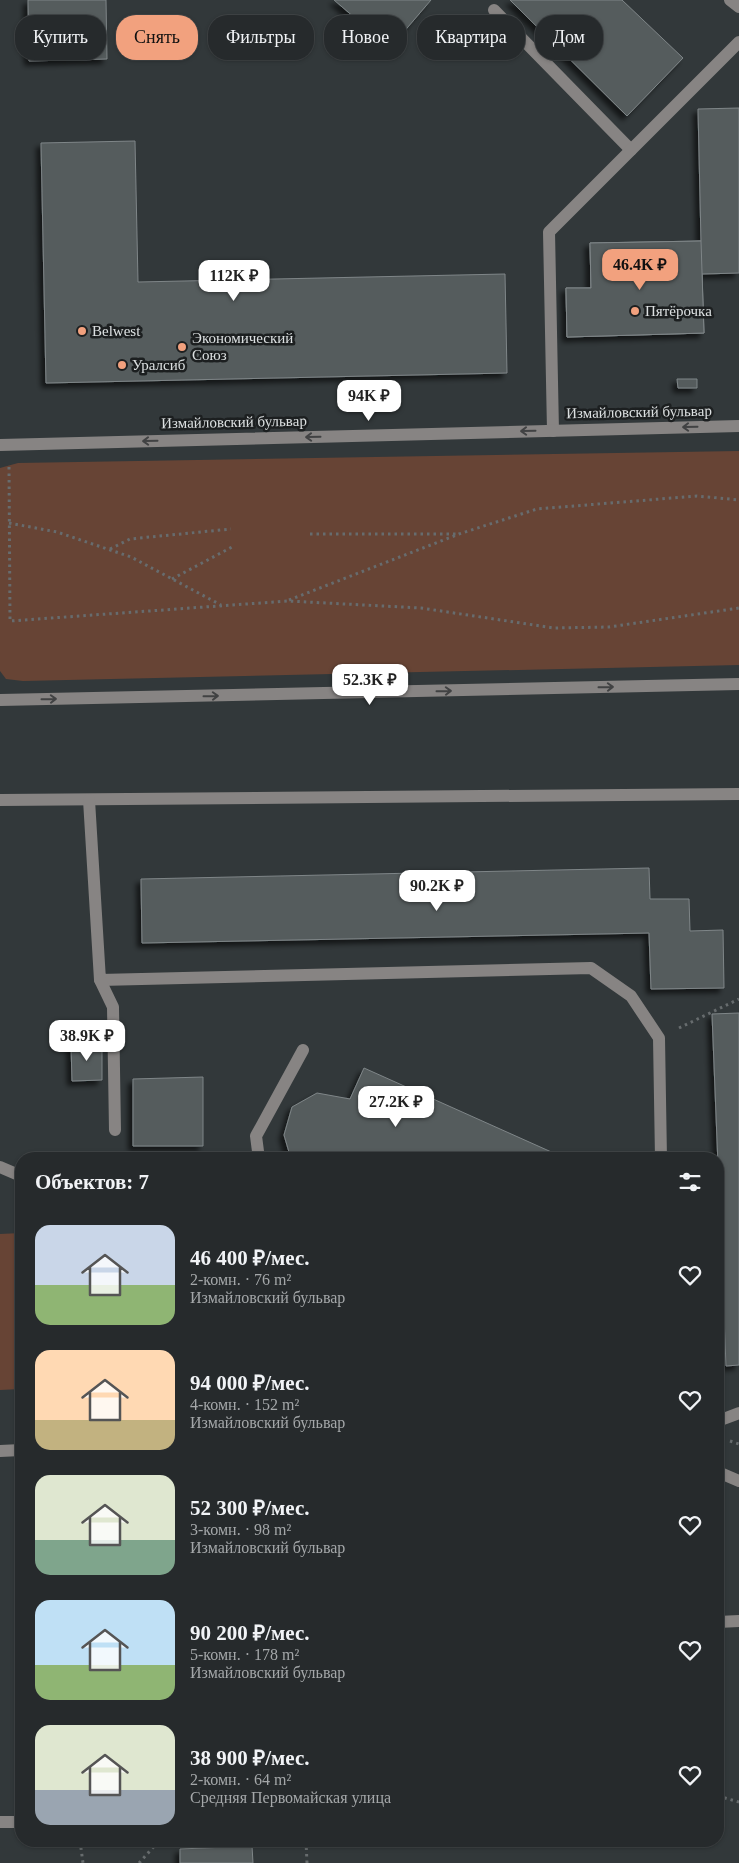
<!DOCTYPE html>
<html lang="ru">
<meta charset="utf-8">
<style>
:root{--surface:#262a2c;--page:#323638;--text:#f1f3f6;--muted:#a4a7a9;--line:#424648;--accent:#f2a17e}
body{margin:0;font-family:"Times New Roman",serif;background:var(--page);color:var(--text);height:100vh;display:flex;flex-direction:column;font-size:19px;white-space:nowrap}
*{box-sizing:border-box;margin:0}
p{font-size:16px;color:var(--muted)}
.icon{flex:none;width:28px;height:28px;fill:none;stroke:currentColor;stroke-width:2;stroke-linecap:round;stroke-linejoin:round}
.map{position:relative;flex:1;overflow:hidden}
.side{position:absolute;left:15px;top:1152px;width:709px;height:695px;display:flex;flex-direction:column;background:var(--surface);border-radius:20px;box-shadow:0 1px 4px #0004,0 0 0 1px var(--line)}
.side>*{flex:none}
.hud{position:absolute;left:15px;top:15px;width:710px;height:45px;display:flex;gap:10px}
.price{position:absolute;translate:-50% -42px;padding:0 11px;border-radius:10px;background:#fff;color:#222;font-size:16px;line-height:32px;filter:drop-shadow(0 1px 2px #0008)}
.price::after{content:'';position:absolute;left:50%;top:30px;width:15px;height:11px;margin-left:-8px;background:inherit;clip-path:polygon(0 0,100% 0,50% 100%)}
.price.current{background:var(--accent);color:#111}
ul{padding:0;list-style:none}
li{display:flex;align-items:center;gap:15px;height:125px;padding:0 20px}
li span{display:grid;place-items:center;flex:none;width:140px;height:100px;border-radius:15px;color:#555}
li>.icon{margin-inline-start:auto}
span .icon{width:60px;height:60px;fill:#fffc;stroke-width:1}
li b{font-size:21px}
h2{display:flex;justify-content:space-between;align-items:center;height:60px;padding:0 20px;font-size:21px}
.pill{padding:0 18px;border-radius:20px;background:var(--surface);box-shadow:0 1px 4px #0004,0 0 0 1px var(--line);font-size:18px;line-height:45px}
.pill.current{background:var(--accent);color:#111}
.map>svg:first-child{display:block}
.green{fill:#674435}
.building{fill:#555b5d;stroke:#7f8688;filter:url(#shadow)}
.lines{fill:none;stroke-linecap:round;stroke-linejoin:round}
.path{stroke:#676c6e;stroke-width:3;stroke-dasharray:2.5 4;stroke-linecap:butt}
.minor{stroke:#878483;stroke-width:12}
.oneway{stroke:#414243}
.poi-dot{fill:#f2a17e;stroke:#1c1f20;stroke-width:2}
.labels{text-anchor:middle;stroke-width:5;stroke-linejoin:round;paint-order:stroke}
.poi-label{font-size:15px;fill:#dce0e1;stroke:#1c1f20;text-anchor:start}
.street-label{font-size:15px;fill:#dce0e1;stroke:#1c1f20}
</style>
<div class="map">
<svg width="739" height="1863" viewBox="0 0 739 1863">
<defs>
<filter id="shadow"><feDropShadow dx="-4.5" dy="4.5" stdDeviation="2.5" flood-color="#0009"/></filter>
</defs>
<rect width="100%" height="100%" fill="#32383a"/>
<!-- green -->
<g class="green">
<path d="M739 451V665L23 681 6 679 0 671V468L18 463Z"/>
<path d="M21 1233V1389L0 1390V1234Z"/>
</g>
<!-- building -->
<g class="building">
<path d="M28 0H106L107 59 29 61Z"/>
<path d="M334 0H431L390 48Z"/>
<path d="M510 0H622L683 58 627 116Z"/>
<path d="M739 108V273L702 274 704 333 567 337 566 288H591L590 243 701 241 698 109Z"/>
<path d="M135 141 138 282 505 274 507 373 46 383 41 143Z"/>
<path d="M701 241 704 333 567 337 566 288H591L590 243Z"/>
<path d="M677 379H697V388H678Z"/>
<path d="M649 868 650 899H689L690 931 723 930 724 988 651 989 649 933 142 943 141 879Z"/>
<path d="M739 1013V1365L726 1366 712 1014Z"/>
<path d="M71 1044H102V1080L72 1081Z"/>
<path d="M364 1068 567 1159H291L284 1135 292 1107 317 1093 350 1099Z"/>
<path d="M203 1077V1146H133V1079Z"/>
<path d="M252 1846 253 1863H180V1849Z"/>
</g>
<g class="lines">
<!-- path -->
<g class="path">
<path d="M9 467 10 621 288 601 421 608 554 628 609 627 739 608"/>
<path d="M9 523 57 532 131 557 221 605"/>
<path d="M310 534H456"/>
<path d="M110 549 130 539 231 529"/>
<path d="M172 579 232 547"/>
<path d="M289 600 459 534 537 509 697 496 739 500"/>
<path d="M679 1028 739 999"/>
<path d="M730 1441 739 1444"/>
<path d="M718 1796 739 1802"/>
<path d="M80 1841 83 1863"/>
<path d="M306 1841 307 1863"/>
<path d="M139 1863 159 1841"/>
</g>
<!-- minor -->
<g class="minor">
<path d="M730 0 739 7"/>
<path d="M494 10 631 150"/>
<path d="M553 431 549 232 739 42"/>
<path d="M0 445 739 426"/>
<path d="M0 700 739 684"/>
<path d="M0 800 739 794"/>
<path d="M89 800 100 980 591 968 631 996 659 1038 661 1159"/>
<path d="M100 980 113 1007 115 1130"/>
<path d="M259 1159 256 1136 303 1050"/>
<path d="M0 1167 21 1176"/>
<path d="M718 1421 739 1413"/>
<path d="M0 1451 21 1450"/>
<path d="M718 1472 739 1481"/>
<path d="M718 1622 739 1621"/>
<path d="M0 1822H21"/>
</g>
</g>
<!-- one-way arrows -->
<defs><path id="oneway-shaft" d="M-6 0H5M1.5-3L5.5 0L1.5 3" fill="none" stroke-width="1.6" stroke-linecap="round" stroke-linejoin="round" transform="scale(1.25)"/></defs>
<g class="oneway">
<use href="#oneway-shaft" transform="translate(690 427) rotate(179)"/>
<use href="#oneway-shaft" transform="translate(528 431) rotate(179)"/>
<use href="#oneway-shaft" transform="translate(313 437) rotate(179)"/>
<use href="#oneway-shaft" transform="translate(150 441) rotate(179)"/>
<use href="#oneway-shaft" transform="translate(606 687) rotate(-1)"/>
<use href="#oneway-shaft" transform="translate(444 691) rotate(-1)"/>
<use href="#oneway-shaft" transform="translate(211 696) rotate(-1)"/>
<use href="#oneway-shaft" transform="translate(49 699) rotate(-1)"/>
</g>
<!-- markers -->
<g class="poi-dot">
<circle cx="635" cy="311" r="5"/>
<circle cx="82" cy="331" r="5"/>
<circle cx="182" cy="347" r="5"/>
<circle cx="122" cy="365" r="5"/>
</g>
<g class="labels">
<!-- poi labels -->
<g class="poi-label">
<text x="645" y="316">Пятёрочка</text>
<text x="92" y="336">Belwest</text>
<text x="192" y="343">Экономический<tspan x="192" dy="17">Союз</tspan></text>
<text x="132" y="370">Уралсиб</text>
</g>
<!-- street labels -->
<g class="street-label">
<text transform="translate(639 412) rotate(-1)" y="5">Измайловский бульвар</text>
<text transform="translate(234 422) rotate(-1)" y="5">Измайловский бульвар</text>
</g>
</g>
</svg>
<b class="price current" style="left:640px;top:291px">46.4K ₽</b>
<b class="price" style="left:234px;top:302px">112K ₽</b>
<b class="price" style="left:369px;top:422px">94K ₽</b>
<b class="price" style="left:370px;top:706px">52.3K ₽</b>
<b class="price" style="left:437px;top:912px">90.2K ₽</b>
<b class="price" style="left:87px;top:1062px">38.9K ₽</b>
<b class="price" style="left:396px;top:1128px">27.2K ₽</b>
<div class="hud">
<a class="pill">Купить</a>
<a class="pill current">Снять</a>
<a class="pill">Фильтры</a>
<a class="pill">Новое</a>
<a class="pill">Квартира</a>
<a class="pill">Дом</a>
</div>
<section class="side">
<h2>Объектов: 7<svg class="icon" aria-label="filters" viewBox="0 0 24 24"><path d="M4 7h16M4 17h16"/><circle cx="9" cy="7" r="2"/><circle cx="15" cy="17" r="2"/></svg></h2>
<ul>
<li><span style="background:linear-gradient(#c9d6e8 60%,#8fb573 0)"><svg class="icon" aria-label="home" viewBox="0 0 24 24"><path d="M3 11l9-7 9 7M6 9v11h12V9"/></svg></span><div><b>46 400 ₽/мес.</b><p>2-комн. · 76 m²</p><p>Измайловский бульвар</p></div><svg class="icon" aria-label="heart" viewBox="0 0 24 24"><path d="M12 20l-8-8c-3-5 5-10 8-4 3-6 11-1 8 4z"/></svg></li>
<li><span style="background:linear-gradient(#ffd9b3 70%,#c2b280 0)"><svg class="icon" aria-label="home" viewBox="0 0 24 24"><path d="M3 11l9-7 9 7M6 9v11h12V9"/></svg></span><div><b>94 000 ₽/мес.</b><p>4-комн. · 152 m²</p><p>Измайловский бульвар</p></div><svg class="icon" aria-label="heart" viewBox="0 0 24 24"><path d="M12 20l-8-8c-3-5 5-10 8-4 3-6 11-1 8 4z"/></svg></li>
<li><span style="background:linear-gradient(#dfe7d0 65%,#7fa58c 0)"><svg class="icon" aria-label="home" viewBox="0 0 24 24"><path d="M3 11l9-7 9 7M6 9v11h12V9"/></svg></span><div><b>52 300 ₽/мес.</b><p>3-комн. · 98 m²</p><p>Измайловский бульвар</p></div><svg class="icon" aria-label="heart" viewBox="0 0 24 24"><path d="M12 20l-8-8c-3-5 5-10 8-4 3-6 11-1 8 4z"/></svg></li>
<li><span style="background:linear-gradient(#bfe0f5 65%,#8fb573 0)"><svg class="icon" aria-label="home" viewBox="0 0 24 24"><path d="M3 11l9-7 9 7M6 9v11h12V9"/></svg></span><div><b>90 200 ₽/мес.</b><p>5-комн. · 178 m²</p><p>Измайловский бульвар</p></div><svg class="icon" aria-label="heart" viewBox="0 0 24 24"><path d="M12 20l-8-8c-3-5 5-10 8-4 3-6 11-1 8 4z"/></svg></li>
<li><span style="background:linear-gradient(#dfe7d0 65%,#9aa5b1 0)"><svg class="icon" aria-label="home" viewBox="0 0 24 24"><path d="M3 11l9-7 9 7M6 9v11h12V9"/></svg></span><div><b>38 900 ₽/мес.</b><p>2-комн. · 64 m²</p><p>Средняя Первомайская улица</p></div><svg class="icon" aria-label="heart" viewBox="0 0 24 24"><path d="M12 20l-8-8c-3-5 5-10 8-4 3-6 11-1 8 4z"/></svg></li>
</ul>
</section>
</div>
